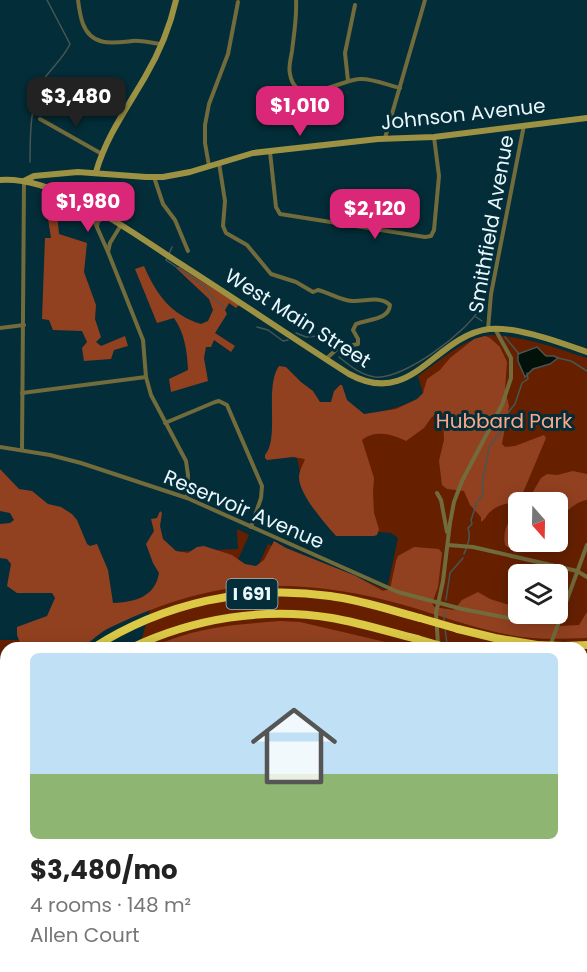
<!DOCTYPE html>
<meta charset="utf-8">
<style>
:root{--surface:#fff;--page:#f6f6f6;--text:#222;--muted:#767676;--line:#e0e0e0;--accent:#db2777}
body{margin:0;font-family:Poppins,sans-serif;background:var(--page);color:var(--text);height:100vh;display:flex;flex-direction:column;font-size:22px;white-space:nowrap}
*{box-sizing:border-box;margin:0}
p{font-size:20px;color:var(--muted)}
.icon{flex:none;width:33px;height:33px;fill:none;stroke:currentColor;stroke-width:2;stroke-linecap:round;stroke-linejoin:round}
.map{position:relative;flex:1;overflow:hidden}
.details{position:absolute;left:0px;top:642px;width:588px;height:330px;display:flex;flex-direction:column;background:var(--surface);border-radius:18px 18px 0 0;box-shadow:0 3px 15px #0003}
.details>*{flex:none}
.needle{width:39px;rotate:160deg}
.buttons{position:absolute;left:508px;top:492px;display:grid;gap:12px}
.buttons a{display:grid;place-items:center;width:60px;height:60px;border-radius:9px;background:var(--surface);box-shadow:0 3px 15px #0003;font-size:30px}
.price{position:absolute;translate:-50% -51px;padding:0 14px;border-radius:12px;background:var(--accent);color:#fff;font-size:20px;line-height:39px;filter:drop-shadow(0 2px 3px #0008)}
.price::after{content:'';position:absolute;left:50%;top:36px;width:18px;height:14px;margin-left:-9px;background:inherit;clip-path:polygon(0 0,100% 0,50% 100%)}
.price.on{background:#222;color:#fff}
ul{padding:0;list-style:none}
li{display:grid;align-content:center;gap:12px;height:318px;padding:0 30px}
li+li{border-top:2px solid var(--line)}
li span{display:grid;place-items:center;height:186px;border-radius:9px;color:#555}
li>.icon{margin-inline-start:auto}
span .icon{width:108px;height:108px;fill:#fffc;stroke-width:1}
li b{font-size:26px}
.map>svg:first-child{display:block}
.green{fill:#662000;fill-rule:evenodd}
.forest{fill:#924120}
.water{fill:#021109;stroke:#485652;stroke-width:1.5}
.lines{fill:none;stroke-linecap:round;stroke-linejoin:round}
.stream{stroke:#485652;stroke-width:1.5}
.street{stroke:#726b3c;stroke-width:4}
.secondary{stroke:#9d9143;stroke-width:6}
.highway{stroke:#dcc946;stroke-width:8}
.highway-bridge{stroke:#dcc946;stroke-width:8}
.labels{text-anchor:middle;stroke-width:6;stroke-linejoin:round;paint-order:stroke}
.shield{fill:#032d38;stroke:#a5bac1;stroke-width:1.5}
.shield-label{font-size:18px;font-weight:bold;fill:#eaf7fc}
.street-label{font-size:20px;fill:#eaf7fc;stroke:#032d38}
.park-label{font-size:20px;fill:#faa789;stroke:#032d38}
</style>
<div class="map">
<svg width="587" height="972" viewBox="0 0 587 972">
<rect width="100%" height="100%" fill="#032d38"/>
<!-- green -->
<g class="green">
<path d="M491 335C523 336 556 348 587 358V972H9L12 966H582V648H139L167 552 238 549 237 529 249 535 237 562 256 571 268 544 274 547 276 544 387 590 398 538 391 533 378 532 304 490 297 458 291 405 353 420 398 407 424 397 418 376C440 361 464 338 491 335ZM519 502H558V542H519ZM519 574H558V614H519Z"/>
<path d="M0 640H19L22 648H6V683H0Z"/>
</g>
<!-- forest -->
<g class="forest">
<path d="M47 212H57L59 234 87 243 84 272 96 305 95 319 101 337 96 342 101 346 125 336 128 346 114 350 111 359 84 361 82 348 87 342 82 331 53 330 49 320 42 319 45 238H51Z"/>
<path d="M144 266C156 294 171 315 201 324L208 321 213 310 209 299 176 268 179 267 239 305 236 308 229 303 225 310 227 314 215 333 235 346 231 352 214 340 211 347H206L204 358 208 381 171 392 169 379 188 370C187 351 185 334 174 318L157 323 135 269Z"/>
<path d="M485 336 490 338 500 347 507 362 505 389 509 406 502 444 505 447 515 446 544 435 546 438 522 495 516 502C508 503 497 505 491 511 486 515 486 519 481 522V517L470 505 464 491 447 489 442 485 439 461 444 440 443 414 440 410 431 418 424 428 406 441C393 435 376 429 362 440L374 478 373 493 374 513 379 529 377 535 374 536H336C325 523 299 495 299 477 299 471 303 465 305 459L293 457 267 460 265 458V455C280 438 264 387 279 366L286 367 301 382 313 391 320 402H331L334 391 340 385H342L347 400 364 414 396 409 417 399 423 393 427 379 440 370 450 358 474 339Z"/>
<path d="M0 469 19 489 32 491 48 504 61 507 72 514 77 520 87 544 90 546 97 544 108 570 113 603C135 602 155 597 159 573L153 563 146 544 154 531 151 519 157 518 160 511 162 513 160 526 163 539 176 551 188 553 197 547 204 546 232 555 245 564 256 566 264 560 274 541 286 548 356 576 383 591 390 589 396 561 398 556 414 547 439 549 442 553 438 587 432 603 434 607 454 610 462 600 478 592 490 599 519 608V614H536L558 626 579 625 587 612V638C560 639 532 640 505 634 471 627 438 615 404 605 356 591 306 584 255 586 205 588 152 607 107 629 98 634 89 644 81 647 73 651 34 648 22 648L17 635V627L47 616 55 598 52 593H17L7 586 11 564 7 559 0 558V524L10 523 14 520 10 513 0 511Z"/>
<path d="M573 471 587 474V500C574 502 569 511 558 518V502H527L541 478 547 474 557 475Z"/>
<path d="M519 509V529L514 545 509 548 505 545C502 530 509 519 519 509Z"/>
<path d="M280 621 300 622 411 648H151C195 627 232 625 280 621Z"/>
<path d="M582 677H587V972H487L486 966H582Z"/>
<path d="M6 754V884L0 886V759Z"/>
<path d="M12 966H139L138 972H9Z"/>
<path d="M184 966H455V972H170Z"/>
</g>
<!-- water -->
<path class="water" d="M537 347 546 356H554L558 358 550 364 533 369 525 377 518 361V354Z"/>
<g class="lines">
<!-- stream -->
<g class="stream">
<path d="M30 162C30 139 30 102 42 82 50 69 63 59 70 44L47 0"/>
<path d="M169 254 172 247"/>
<path d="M167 258 166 260 204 286 214 299 224 306"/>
<path d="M476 317 482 321"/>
<path d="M257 327 268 330 283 341 288 340"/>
<path d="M296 333 306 337 318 336 332 346"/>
<path d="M505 337 519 354"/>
<path d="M339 357C350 366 361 375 375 377 404 380 468 331 481 307"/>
<path d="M558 358 571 361 587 371"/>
<path d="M464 554C468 544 471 537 468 528L472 524 471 520 477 502 483 494 482 485 489 447 506 426 507 414 515 404 522 383 528 379 527 373"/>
<path d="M446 600 450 573 463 558"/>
<path d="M444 620 445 611"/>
<path d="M445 628 447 644"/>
</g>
<!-- street -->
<g class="street">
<path d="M78 0C79 8 80 16 83 24 92 47 113 43 132 41 142 40 151 43 161 44"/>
<path d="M296 0C297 17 294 34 292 51 291 58 288 67 290 74 296 110 340 80 359 79 372 78 387 85 400 88"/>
<path d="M348 81 345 53 355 5"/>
<path d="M40 119 102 154"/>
<path d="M385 138 425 0"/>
<path d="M270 152 276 207 280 214 425 237 431 236 434 230 439 176 434 137"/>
<path d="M219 163 225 201 223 226 226 233 247 245 271 274 296 282 313 292 318 290C330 293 340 300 352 301 365 302 379 295 390 305 389 320 368 319 356 324L353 330 358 339V344L338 348 326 359"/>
<path d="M209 166 205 143V125L209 104 228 54 238 2"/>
<path d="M154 177 163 204 175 220 188 251"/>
<path d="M88 207 108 252"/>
<path d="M121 225 110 243 108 252 143 340 146 377 151 395 186 461 188 475 187 498"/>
<path d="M97 226 98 221 106 217"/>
<path d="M0 328 24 325"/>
<path d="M488 329 491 294 524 125"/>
<path d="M22 393 146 377"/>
<path d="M165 423 215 402 219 401 227 405 262 486 261 498 251 527"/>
<path d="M0 447 50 455 81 463 187 498 398 592 462 609 530 622H538L560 616"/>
<path d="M22 450 24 182"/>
<path d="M437 493 441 500 447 532"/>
<path d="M448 545 473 547 577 571 587 577"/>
<path d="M438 644 436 613 443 581 450 523 454 502 462 481 502 405 511 378V358L495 329"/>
<path d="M550 646 587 545"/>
<path d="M0 891 6 890"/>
<path d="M449 972 450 966"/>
</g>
<!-- secondary -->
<g class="secondary">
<path d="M96 172C106 137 127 108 145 77 159 53 170 27 176 0"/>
<path d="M0 180C57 176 130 231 176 261 234 298 291 337 349 374 413 409 434 336 489 329 516 326 561 343 587 352"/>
<path d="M24 181 34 176 78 172 146 177H163L190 172 253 153 378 139 434 137 587 118"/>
</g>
<!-- highway -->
<g class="highway">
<path d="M458 629 495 638 537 645"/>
<path d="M564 646 587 645"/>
<path d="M93 648C163 603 248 584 330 596 361 600 390 610 420 618"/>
<path d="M131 648C194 618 264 607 332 618 361 623 389 632 417 639"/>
<path d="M582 667H587"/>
<path d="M0 726 6 721"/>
<path d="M0 750 6 744"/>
</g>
<!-- highway-bridge -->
<g class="highway-bridge">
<path d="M420 618 458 629"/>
<path d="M417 639 448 648"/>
<path d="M537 645 564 646"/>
</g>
</g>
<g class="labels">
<!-- shield labels -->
<rect class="shield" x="226.5" y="579" width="51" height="30" rx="4.5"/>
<g class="shield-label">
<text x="252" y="600">I 691</text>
</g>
<!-- street labels -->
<g class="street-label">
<text transform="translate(463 114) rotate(-6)" y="7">Johnson Avenue</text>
<text transform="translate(491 224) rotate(-80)" y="7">Smithfield Avenue</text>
<text transform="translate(298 318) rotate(32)" y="7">West Main Street</text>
<text transform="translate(244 509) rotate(23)" y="7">Reservoir Avenue</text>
</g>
<!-- park labels -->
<g class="park-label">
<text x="504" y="428">Hubbard Park</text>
</g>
</g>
</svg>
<div class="buttons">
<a><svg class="needle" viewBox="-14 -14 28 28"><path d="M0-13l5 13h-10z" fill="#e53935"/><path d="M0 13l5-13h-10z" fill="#767676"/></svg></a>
<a><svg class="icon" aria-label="layers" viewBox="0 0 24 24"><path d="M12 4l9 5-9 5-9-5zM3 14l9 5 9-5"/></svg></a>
</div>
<b class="price on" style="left:76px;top:128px">$3,480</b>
<b class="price" style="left:300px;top:137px">$1,010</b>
<b class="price" style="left:88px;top:233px">$1,980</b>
<b class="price" style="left:375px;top:240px">$2,120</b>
<section class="details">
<ul>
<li><span style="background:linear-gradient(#bfe0f5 65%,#8fb573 0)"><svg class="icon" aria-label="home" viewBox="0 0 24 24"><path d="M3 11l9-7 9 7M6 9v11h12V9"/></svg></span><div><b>$3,480/mo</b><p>4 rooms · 148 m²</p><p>Allen Court</p></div></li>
</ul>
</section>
</div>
